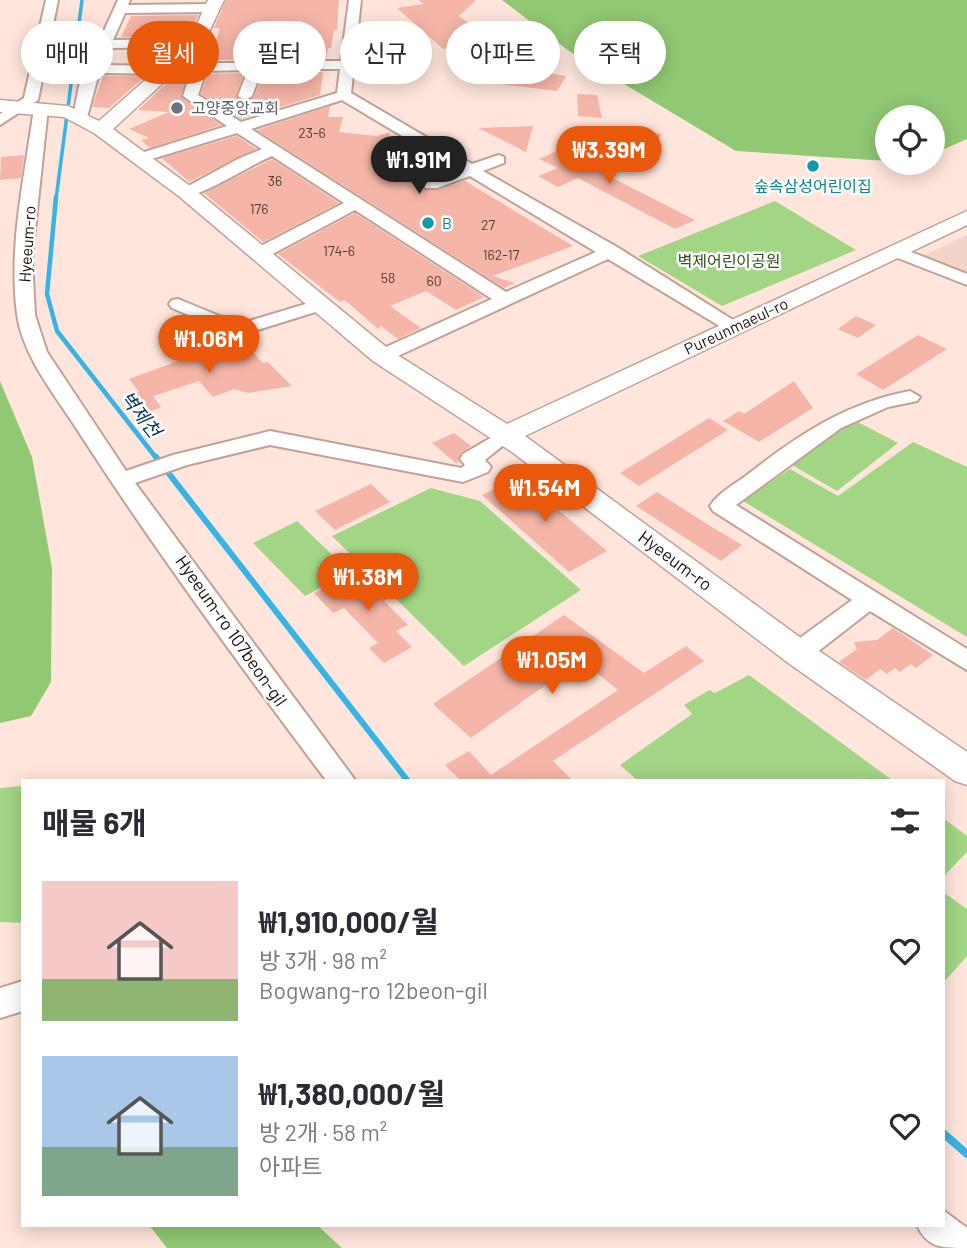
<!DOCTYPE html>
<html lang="ko">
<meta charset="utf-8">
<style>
:root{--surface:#fff;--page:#f2f2f3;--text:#2b2b33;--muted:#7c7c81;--accent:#ea580c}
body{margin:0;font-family:Barlow,"Noto Sans KR",sans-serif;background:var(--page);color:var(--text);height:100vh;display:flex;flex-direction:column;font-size:26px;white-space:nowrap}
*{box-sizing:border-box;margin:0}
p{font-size:23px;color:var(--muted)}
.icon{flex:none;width:38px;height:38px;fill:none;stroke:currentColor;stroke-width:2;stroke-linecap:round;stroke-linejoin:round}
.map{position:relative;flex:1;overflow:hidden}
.panel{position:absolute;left:21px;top:779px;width:924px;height:448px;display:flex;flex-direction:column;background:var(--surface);border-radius:0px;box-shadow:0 4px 18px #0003}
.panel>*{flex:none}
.banner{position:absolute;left:21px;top:21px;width:926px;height:63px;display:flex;gap:14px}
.buttons{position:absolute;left:875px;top:105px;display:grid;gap:14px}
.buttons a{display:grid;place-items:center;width:70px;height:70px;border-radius:50%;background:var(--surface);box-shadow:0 4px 18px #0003;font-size:35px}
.price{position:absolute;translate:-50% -60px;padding:0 16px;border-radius:24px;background:var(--accent);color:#fff;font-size:23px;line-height:46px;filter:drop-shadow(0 2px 4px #0008)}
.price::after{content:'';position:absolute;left:50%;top:42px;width:21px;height:16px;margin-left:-10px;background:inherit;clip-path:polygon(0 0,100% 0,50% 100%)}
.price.on{background:#222;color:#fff}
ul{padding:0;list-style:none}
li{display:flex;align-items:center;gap:21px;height:175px;padding:0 21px}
li span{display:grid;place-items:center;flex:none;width:196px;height:140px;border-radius:0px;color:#555}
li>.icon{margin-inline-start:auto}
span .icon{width:84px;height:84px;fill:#fffc;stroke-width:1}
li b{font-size:30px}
h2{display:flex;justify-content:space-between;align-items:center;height:84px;padding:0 21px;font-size:30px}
.chip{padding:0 24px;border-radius:32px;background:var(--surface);box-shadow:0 4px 18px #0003;font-size:24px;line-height:63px}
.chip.on{background:var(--accent);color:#fff}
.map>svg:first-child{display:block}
.built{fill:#f3d4c8}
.green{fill:#a2d685}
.forest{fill:#91c873}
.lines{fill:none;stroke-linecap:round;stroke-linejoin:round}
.stream-far3{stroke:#37b4e6;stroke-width:3.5}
.stream-far2{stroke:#37b4e6;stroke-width:4.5}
.stream-far1{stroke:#37b4e6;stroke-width:6}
.stream{stroke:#37b4e6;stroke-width:8}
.building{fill:#f5b5a8}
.minor-casing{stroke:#c0a296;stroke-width:4}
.major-casing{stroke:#c0a296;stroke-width:3}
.minor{fill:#fff;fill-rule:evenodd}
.major{fill:#fff;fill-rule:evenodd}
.worship-dot{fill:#6b7280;stroke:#fff;stroke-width:2.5}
.culture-dot{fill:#0f9aa8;stroke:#fff;stroke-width:2.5}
.labels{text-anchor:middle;stroke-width:5;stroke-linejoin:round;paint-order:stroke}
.number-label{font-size:14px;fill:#523a34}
.far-worship-label{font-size:16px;fill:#5b616d;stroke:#fff;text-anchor:start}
.far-culture-label{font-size:16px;fill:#0d838f;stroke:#fff}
.far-street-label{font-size:16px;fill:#1c110d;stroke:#fff}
.far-park-label{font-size:16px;fill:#31541a;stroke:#fff}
.street-label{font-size:18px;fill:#1c110d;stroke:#fff}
.water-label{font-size:19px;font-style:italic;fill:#01384d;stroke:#fff}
</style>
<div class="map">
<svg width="967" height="1248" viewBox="0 0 967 1248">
<rect width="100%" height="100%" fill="#ffe5db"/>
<!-- built -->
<path class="built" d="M967 235V273L924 255Z"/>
<!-- green -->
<g class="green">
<path d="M775 201 856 250 722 306 638 256Z"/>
<path d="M854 420 898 443 837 491 792 465Z"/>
<path d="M913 442 967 467V637L743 501 790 469 838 496Z"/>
<path d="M431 488 480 501 581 590 464 666 332 536Z"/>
<path d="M297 521 350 572 305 596 253 543Z"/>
<path d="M749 675 892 780H637L620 765 692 714 684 705 709 690 715 693Z"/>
<path d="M23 786V923L0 922V788Z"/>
<path d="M943 818 967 836V852L943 877Z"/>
<path d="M943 892 967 909V956L943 983Z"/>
</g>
<!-- forest -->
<g class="forest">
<path d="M502 0H967V139L933 154V117H887V161L736 151 569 51Z"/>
<path d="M0 381 32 457 52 568 51 682 31 716 0 723Z"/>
<path d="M149 1225H317L342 1248H167Z"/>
</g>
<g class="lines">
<!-- stream-far3 -->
<path class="stream-far3" d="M56 199 82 0"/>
<!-- stream-far2 -->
<path class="stream-far2" d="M56 197 47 294 57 331 157 459"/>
<!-- stream-far1 -->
<path class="stream-far1" d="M156 457 407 780"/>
<!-- stream -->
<path class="stream" d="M943 1133 967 1154"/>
</g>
<!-- building -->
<g class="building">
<path d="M226 0H339L337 30H334L331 48H328L326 58H297L288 64 297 72H323L320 95 241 119 201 94 208 74 244 73 236 97 246 102 254 97 264 73 281 69 278 60H210L220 28H214Z"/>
<path d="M419 0H476L459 16 480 32 512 34 488 62 464 44 443 49 397 8 423 4Z"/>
<path d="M198 15 192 29H185L182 37H121L131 16Z"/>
<path d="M415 49 414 71H393L394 50Z"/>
<path d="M179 72 188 73 182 98 221 125 150 148 141 140 149 138 129 129 169 112 138 110Z"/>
<path d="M542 72 566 76 557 91 500 84Z"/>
<path d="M103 76H145L109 108 92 107Z"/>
<path d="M577 94 597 95 602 118 578 116Z"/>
<path d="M330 106 328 117H343L339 132 377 136 390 132 387 147 411 168 430 161 447 171 423 180V190H438L465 181 573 246 493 276 515 283 504 288 257 130Z"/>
<path d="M533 126 526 152 478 128Z"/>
<path d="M644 131 662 134 645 158 626 155Z"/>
<path d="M237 136 256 149 189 182 162 158Z"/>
<path d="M559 150 580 161 604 152 609 164 597 170 695 220 675 229 578 178 558 187 538 176 558 168 539 159Z"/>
<path d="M24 155 21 178 0 180 1 157Z"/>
<path d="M272 159 339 203 263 242 204 193Z"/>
<path d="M355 213 484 297 456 310 426 291 390 306 421 328 398 339 381 326 378 329 345 300 340 302 278 254Z"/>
<path d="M856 316 876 325 858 338 838 329Z"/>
<path d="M918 335 947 349 883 390 856 374Z"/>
<path d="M240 338 263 363 268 362 292 386 248 393 234 389 213 397 199 381 153 396 161 407 143 414 129 395 139 392 129 379Z"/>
<path d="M794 381 813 408 759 442 723 421 739 411 744 414Z"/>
<path d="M709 418 728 430 639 486 620 473Z"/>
<path d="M454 433 471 446 461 453 457 464 432 443Z"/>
<path d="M519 477 607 551 569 572 482 495Z"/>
<path d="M371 484 390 502 335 530 315 511Z"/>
<path d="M657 492 707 524 742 545 721 561 636 506Z"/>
<path d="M356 572 369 586 377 581 392 597 384 601 408 625 396 631 412 647 384 663 369 648 378 643 344 608 333 613 314 593Z"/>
<path d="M564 615 644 673 686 646 704 661 553 761 572 780H460L445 765 469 751 491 775 618 690 581 660 471 738 433 704Z"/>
<path d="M893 628 933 655 916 668 911 664 900 672 895 668 887 674 880 669 866 680 839 662 857 649 854 642 877 640Z"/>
</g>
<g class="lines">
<defs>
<g id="minor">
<path d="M46 0H58L38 100 0 125V114L24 98Z"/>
<path d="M118 0H130L128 5 212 4 218 8 212 12 125 13 113 40 196 39 201 40 206 49 208 63H278V69L262 70 252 96 245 100 238 96 248 70 206 71 198 95 241 122 337 93 340 69H297L290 65 297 61H341L349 0H361L351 93 472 164 499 155 504 157V163L483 171 617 247 744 327 735 333 728 331 608 259 389 360H375L372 356 375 352 492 299 355 210 265 258H253L250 254 253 250 344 203 272 156C253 163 197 200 181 196V190L238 159 262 149 237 133 145 161H135V155L227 126 183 96 194 62 192 47 109 48 102 65 168 66 175 70 168 74 99 73 87 117 85 120H75L73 117 79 86ZM342 100 459 170 425 182V188H437L470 176 596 252 506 292 251 129Z"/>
<path d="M41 104 48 108 32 258 35 315 47 352 126 471 173 455 270 431 461 468 465 465 460 459 463 454 506 429 516 435 485 460 491 467 488 472 463 482 270 445 187 465 135 483 355 780H326C241 667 157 553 80 434 57 397 23 358 17 314 8 246 25 175 34 108Z"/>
<path d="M896 246 967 274V285L890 255 887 251Z"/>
<path d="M178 299 239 324 319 300 328 305 325 309 203 347 194 341 196 337 221 329 172 308 169 304 172 300Z"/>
<path d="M910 391 920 397 917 401 888 407 841 428 736 505 967 649V670L870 611 807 660 798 662 789 660 785 653 789 646 852 600 713 511 710 506C718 493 735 484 747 475 798 435 846 403 910 391Z"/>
<path d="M23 981V1011L0 1018V988Z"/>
<path d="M943 1210 967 1228V1248C942 1248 927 1248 917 1225H943Z"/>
</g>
<path id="major" d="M208 0H224L202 47 113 129 194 189 391 351 507 424 967 211V225L525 436 809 644 967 752V785L955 781 787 662 512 452 373 361 180 197 94 133 64 117 0 112V100L68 106 99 121 189 41Z"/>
</defs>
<!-- minor casing -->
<use href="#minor" class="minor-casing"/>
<!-- major casing -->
<use href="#major" class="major-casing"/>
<!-- minor -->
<use href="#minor" class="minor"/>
<!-- major -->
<use href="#major" class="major"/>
</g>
<!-- markers -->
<circle class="worship-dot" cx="177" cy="108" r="7"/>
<g class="culture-dot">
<circle cx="813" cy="166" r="7"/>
<circle cx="428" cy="223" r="7"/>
</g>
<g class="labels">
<!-- number labels -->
<g class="number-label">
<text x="312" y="138">23-6</text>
<text x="275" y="186">36</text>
<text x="259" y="214">176</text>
<text x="488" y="230">27</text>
<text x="339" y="256">174-6</text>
<text x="501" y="260">162-17</text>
<text x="388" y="283">58</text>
<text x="434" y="286">60</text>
</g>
<!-- far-worship labels -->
<g class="far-worship-label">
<text x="191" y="114">고양중앙교회</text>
</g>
<!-- far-culture labels -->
<g class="far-culture-label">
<text x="813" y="192">숲속삼성어린이집</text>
<text x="442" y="229" text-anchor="start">B</text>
</g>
<!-- far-street labels -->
<g class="far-street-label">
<text transform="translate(27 244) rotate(-86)" y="6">Hyeeum-ro</text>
<text transform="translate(736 326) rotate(-25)" y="6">Pureunmaeul-ro</text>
</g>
<!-- far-park labels -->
<g class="far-park-label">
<text x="729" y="267">벽제어린이공원</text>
</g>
<!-- street labels -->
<g class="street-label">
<text transform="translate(675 561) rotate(37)" y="6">Hyeeum-ro</text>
<text transform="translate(231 631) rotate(55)" y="6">Hyeeum-ro 107beon-gil</text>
</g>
<!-- water labels -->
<g class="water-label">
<text transform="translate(141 414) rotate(52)" y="7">벽제천</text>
</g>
</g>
</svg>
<div class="buttons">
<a><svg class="icon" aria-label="locate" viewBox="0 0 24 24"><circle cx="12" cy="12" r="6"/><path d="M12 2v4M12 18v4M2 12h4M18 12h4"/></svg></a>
</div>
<b class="price" style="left:609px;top:186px">₩3.39M</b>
<b class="price on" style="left:419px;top:196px">₩1.91M</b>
<b class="price" style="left:209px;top:375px">₩1.06M</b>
<b class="price" style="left:545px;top:524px">₩1.54M</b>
<b class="price" style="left:368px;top:613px">₩1.38M</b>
<b class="price" style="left:552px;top:696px">₩1.05M</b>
<div class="banner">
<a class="chip">매매</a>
<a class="chip on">월세</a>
<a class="chip">필터</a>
<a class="chip">신규</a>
<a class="chip">아파트</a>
<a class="chip">주택</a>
</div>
<section class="panel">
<h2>매물 6개<svg class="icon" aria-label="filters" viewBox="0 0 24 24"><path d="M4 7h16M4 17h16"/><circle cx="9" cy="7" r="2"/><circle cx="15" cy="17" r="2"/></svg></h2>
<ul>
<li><span style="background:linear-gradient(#f6c9c9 70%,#8fb573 0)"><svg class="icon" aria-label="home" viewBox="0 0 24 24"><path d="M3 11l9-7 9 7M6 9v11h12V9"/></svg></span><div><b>₩1,910,000/월</b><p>방 3개 · 98 m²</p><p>Bogwang-ro 12beon-gil</p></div><svg class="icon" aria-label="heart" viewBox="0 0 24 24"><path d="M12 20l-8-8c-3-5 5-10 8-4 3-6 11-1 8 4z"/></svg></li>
<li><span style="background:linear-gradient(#a9c7e8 65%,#7fa58c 0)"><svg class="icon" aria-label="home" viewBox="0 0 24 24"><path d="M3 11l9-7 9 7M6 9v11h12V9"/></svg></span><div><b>₩1,380,000/월</b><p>방 2개 · 58 m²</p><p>아파트</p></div><svg class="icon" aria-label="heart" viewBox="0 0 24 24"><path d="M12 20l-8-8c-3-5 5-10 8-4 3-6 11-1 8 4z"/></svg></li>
</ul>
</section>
</div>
